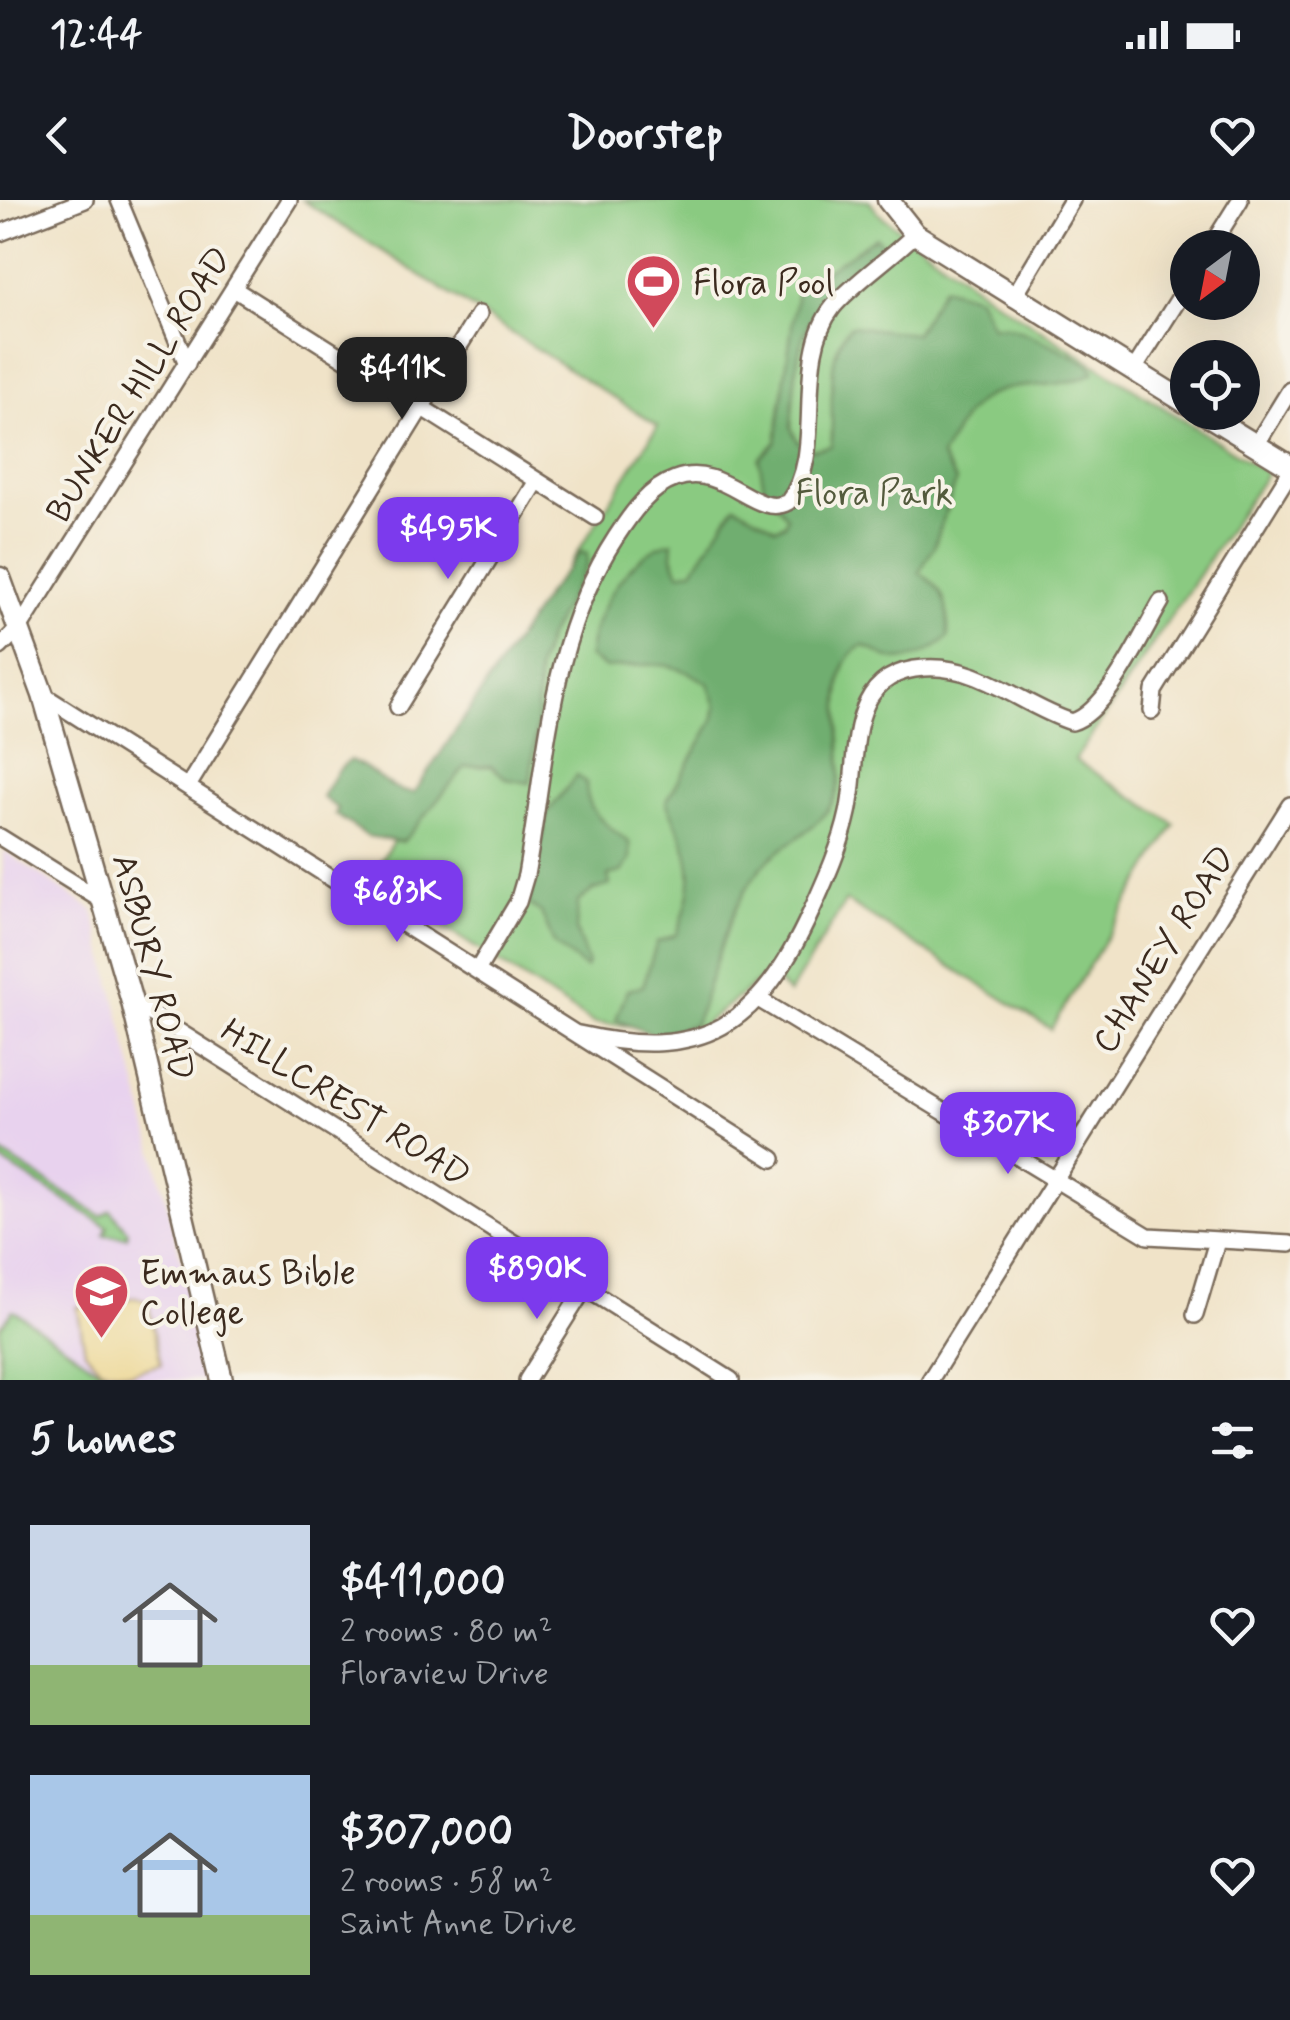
<!DOCTYPE html>
<meta charset="utf-8">
<style>
:root{--surface:#171b24;--page:#242831;--text:#f1f3f6;--muted:#9ea1a6;--accent:#7c3aed}
body{margin:0;font-family:Mynerve,sans-serif;background:var(--page);color:var(--text);height:100vh;display:flex;flex-direction:column;font-size:38px;white-space:nowrap}
*{box-sizing:border-box;margin:0}
p{font-size:32px;color:var(--muted)}
.icon{flex:none;width:55px;height:55px;fill:none;stroke:currentColor;stroke-width:2;stroke-linecap:round;stroke-linejoin:round}
.map{position:relative;height:1180px;overflow:hidden}
.panel{display:flex;flex-direction:column;background:var(--surface);flex:1}
.panel>*{flex:none}
.needle{width:65px;rotate:212deg}
.tools{position:absolute;left:1170px;top:30px;display:grid;gap:20px}
.tools a{display:grid;place-items:center;width:90px;height:90px;border-radius:50%;background:var(--surface);box-shadow:0 10px 40px #0002;font-size:50px}
.price{position:absolute;translate:-50% -85px;padding:0 22px;border-radius:20px;background:var(--accent);color:#fff;font-size:32px;line-height:65px;filter:drop-shadow(0 2px 5px #0008)}
.price::after{content:'';position:absolute;left:50%;top:60px;width:30px;height:22px;margin-left:-15px;background:inherit;clip-path:polygon(0 0,100% 0,50% 100%)}
.price.current{background:#222;color:#fff}
ul{padding:0;list-style:none}
li{display:flex;align-items:center;gap:30px;height:250px;padding:0 30px}
li span{display:grid;place-items:center;flex:none;width:280px;height:200px;border-radius:0px;color:#555}
li>.icon{margin-inline-start:auto}
span .icon{width:120px;height:120px;fill:#fffc;stroke-width:1}
li b{font-size:42px}
h2{display:flex;justify-content:space-between;align-items:center;height:120px;padding:0 30px;font-size:42px}
.status{display:flex;justify-content:space-between;align-items:center;height:70px;padding:0 50px;background:var(--surface);direction:ltr}
.status svg{height:28px;fill:currentColor}
header{display:flex;justify-content:space-between;align-items:center;height:130px;padding:0 30px;background:var(--surface);font-size:45px;font-weight:700}
.map>svg:first-child{display:block}
.built{fill:#e8d2ee}
.green{fill:#8aca81;stroke:#627a50;stroke-width:2.5}
.forest{fill:#6fae6f;stroke:#556c46;stroke-width:2.5}
.sand{fill:#eeda9e;stroke:#94825e;stroke-width:2.5}
.lines{fill:none;stroke-linecap:round;stroke-linejoin:round}
.minor-casing{stroke:#7a6b5a;stroke-width:20}
.major-casing{stroke:#7a6b5a;stroke-width:25}
.minor{stroke:#fff;stroke-width:15}
.major{stroke:#fff;stroke-width:20}
.labels{text-anchor:middle;stroke-width:8;stroke-linejoin:round;paint-order:stroke}
.poi-label{font-size:35px;fill:#3b2a1e;stroke:#f7f3e8;text-anchor:start}
.street-label{font-size:35px;fill:#3b2a1e;stroke:#f7f3e8}
.park-label{font-size:35px;fill:#535a3c;stroke:#f7f3e8}
</style>
<div class="status"><b>12:44</b><svg viewBox="0 0 49 12"><path d="M0 12V9h3v3zM5 12V6h3v6zM10 12V3h3v9zM15 12V0h3v12zM26 1h20v11H26zM47 4h2v5h-2z"/></svg></div>
<header><svg class="icon" aria-label="back" viewBox="0 0 24 24"><path d="M15 5l-7 7 7 7"/></svg>Doorstep<svg class="icon" aria-label="heart" viewBox="0 0 24 24"><path d="M12 20l-8-8c-3-5 5-10 8-4 3-6 11-1 8 4z"/></svg></header>
<div class="map">
<svg width="1290" height="1180" viewBox="0 0 1290 1180">
<rect width="100%" height="100%" fill="#f7f3e8"/>
<filter id="ink" filterUnits="userSpaceOnUse"><feTurbulence type="fractalNoise" baseFrequency=".01" numOctaves="2"/><feDisplacementMap in="SourceGraphic" scale="20" xChannelSelector="R" yChannelSelector="G"/><feConvolveMatrix kernelMatrix="1 2 1 2 8 2 1 2 1" color-interpolation-filters="sRGB"/></filter>
<filter id="wash" filterUnits="userSpaceOnUse"><feTurbulence type="fractalNoise" baseFrequency=".0048" numOctaves="4" result="noise"/><feDisplacementMap in="SourceGraphic" scale="40" xChannelSelector="R" yChannelSelector="G"/><feGaussianBlur stdDeviation="2.25" result="paint"/><feColorMatrix in="noise" values="0 0 0 0 0 0 0 0 0 0 0 0 0 0 0 0 0 1.4 0 .05"/><feComposite in="paint" operator="in"/></filter>
<g filter="url(#wash)">
<rect width="100%" height="100%" fill="#f0e3c8"/>
<!-- built -->
<path class="built" d="M3 650 93 710 211 1180H0Z"/>
<!-- green -->
<g class="green">
<path d="M302 0H741L749 6 760 0H869L878 13 994 100 1267 273 1075 560 1175 624 1051 829 846 701 789 794 769 773 695 831 593 823 369 679 658 226Z"/>
<path d="M0 952 101 1016 110 1010 128 1031 127 1037 104 1035 108 1027 0 960Z"/>
<path d="M13 1110 114 1180H0V1128Z"/>
</g>
<!-- forest -->
<g class="forest">
<path d="M876 37 881 42 879 51C798 117 799 125 791 228L798 242 812 250 831 246C835 208 823 152 851 126L915 134 943 87 978 97 992 127C1009 120 1070 154 1090 165L1094 172C1060 194 1014 176 981 200 960 215 955 236 941 256L956 281 934 347 919 373C946 388 949 409 948 438 935 450 904 466 886 457 877 453 873 448 863 446 822 462 848 549 838 588 828 629 784 639 760 669 726 711 714 774 695 824L655 836 616 820 627 790 643 786 657 742 676 735C700 676 692 656 666 602L713 521 716 506 708 483C664 457 653 465 606 468L589 457C590 417 630 349 673 342L672 356 679 373 693 370 735 305 776 328 785 324 787 317 764 287 759 259 776 242 797 90Z"/>
<path d="M581 352 587 354V364L548 437 538 468 537 524 530 583 507 579 491 566 465 567 403 642 367 636 335 614 338 609 322 597 337 571 350 560C374 569 389 592 414 593L548 392Z"/>
<path d="M577 575 586 582C585 613 608 626 630 643V660L621 672 608 675 610 685 593 690 578 702 576 730 588 764 585 768 554 744 541 712 528 704 547 613Z"/>
</g>
<!-- sand -->
<path class="sand" d="M137 1097 148 1103 161 1164 130 1173 101 1169 85 1151 77 1107Z"/>
</g>
<g filter="url(#ink)">
<g class="lines">
<defs>
<g id="minor">
<path d="M119 0 187 164"/>
<path d="M0 33 85 0"/>
<path d="M1210 48 1240 0"/>
<path d="M234 89 595 317"/>
<path d="M1013 98 1072 0"/>
<path d="M1133 171 1188 84"/>
<path d="M1256 245 1290 190"/>
<path d="M0 447 21 426 289 0"/>
<path d="M43 495 773 959"/>
<path d="M398 507 537 281"/>
<path d="M1152 511 1154 491 1290 272"/>
<path d="M188 586 479 114"/>
<path d="M0 637 104 702"/>
<path d="M478 769 518 702 526 675C547 558 549 440 616 337 631 314 649 288 675 279 723 261 756 320 788 302 828 252 791 160 833 107 852 84 892 57 915 34"/>
<path d="M760 800 1148 1036 1290 1044"/>
<path d="M132 802 731 1180"/>
<path d="M579 834C703 862 759 826 811 712 825 681 841 646 848 613 860 561 842 473 924 468 980 464 1022 506 1072 522 1107 512 1142 434 1161 402"/>
<path d="M1195 1115 1217 1041"/>
<path d="M527 1180 584 1089"/>
<path d="M930 1180 1290 605"/>
</g>
<g id="major">
<path d="M888 0 915 34 1188 204"/>
<path d="M1202 212 1290 266"/>
<path d="M0 378 43 495 132 802 222 1180"/>
</g>
</defs>
<!-- minor casing -->
<use href="#minor" class="minor-casing"/>
<!-- major casing -->
<use href="#major" class="major-casing"/>
<!-- minor -->
<use href="#minor" class="minor"/>
<!-- major -->
<use href="#major" class="major"/>
</g>
</g>
<!-- icons -->
<defs>
<symbol id="stadium-pin" viewBox="-11 -11 22 30"><path d="M0 17L-7.5 6A9.5 9.5 0 1 1 7.5 6Z" fill="#d1495b" stroke="#f7f3e8"/><path d="M0-5a6.5 5 0 1 0 0 10a6.5 5 0 1 0 0-10ZM-3.5-1.8h7v3.6h-7Z" fill="#fff"/></symbol>
<symbol id="university-pin" viewBox="-11 -11 22 30"><path d="M0 17L-7.5 6A9.5 9.5 0 1 1 7.5 6Z" fill="#d1495b" stroke="#f7f3e8"/><path d="M0-5L7-2L0 1L-7-2ZM-4 1L0 2.5L4 1V4Q0 6-4 4Z" fill="#fff"/></symbol>
</defs>
<g fill-rule="evenodd">
<use href="#stadium-pin" x="622" y="50" width="63" height="86"/>
<use href="#university-pin" x="70" y="1060" width="63" height="86"/>
</g>
<g class="labels">
<!-- poi labels -->
<g class="poi-label">
<text x="693" y="94">Flora Pool</text>
<text x="140" y="1084">Emmaus Bible<tspan x="140" dy="40">College</tspan></text>
</g>
<!-- street labels -->
<g class="street-label">
<text transform="translate(138 184) rotate(-58)" y="12">BUNKER HILL ROAD</text>
<text transform="translate(1163 749) rotate(-58)" y="12">CHANEY ROAD</text>
<text transform="translate(154 767) rotate(75)" y="12">ASBURY ROAD</text>
<text transform="translate(346 902) rotate(32)" y="12">HILLCREST ROAD</text>
</g>
<!-- park labels -->
<g class="park-label">
<text x="874" y="304">Flora Park</text>
</g>
</g>
</svg>
<div class="tools">
<a><svg class="needle" viewBox="-14 -14 28 28"><path d="M0-13l5 13h-10z" fill="#e53935"/><path d="M0 13l5-13h-10z" fill="#9ea1a6"/></svg></a>
<a><svg class="icon" aria-label="locate" viewBox="0 0 24 24"><circle cx="12" cy="12" r="6"/><path d="M12 2v4M12 18v4M2 12h4M18 12h4"/></svg></a>
</div>
<b class="price current" style="left:402px;top:222px">$411K</b>
<b class="price" style="left:448px;top:382px">$495K</b>
<b class="price" style="left:397px;top:745px">$683K</b>
<b class="price" style="left:1008px;top:977px">$307K</b>
<b class="price" style="left:537px;top:1122px">$890K</b>
</div>
<section class="panel">
<h2>5 homes<svg class="icon" aria-label="filters" viewBox="0 0 24 24"><path d="M4 7h16M4 17h16"/><circle cx="9" cy="7" r="2"/><circle cx="15" cy="17" r="2"/></svg></h2>
<ul>
<li><span style="background:linear-gradient(#c9d6e8 70%,#8fb573 0)"><svg class="icon" aria-label="home" viewBox="0 0 24 24"><path d="M3 11l9-7 9 7M6 9v11h12V9"/></svg></span><div><b>$411,000</b><p>2 rooms · 80 m²</p><p>Floraview Drive</p></div><svg class="icon" aria-label="heart" viewBox="0 0 24 24"><path d="M12 20l-8-8c-3-5 5-10 8-4 3-6 11-1 8 4z"/></svg></li>
<li><span style="background:linear-gradient(#a9c7e8 70%,#8fb573 0)"><svg class="icon" aria-label="home" viewBox="0 0 24 24"><path d="M3 11l9-7 9 7M6 9v11h12V9"/></svg></span><div><b>$307,000</b><p>2 rooms · 58 m²</p><p>Saint Anne Drive</p></div><svg class="icon" aria-label="heart" viewBox="0 0 24 24"><path d="M12 20l-8-8c-3-5 5-10 8-4 3-6 11-1 8 4z"/></svg></li>
</ul>
</section>
